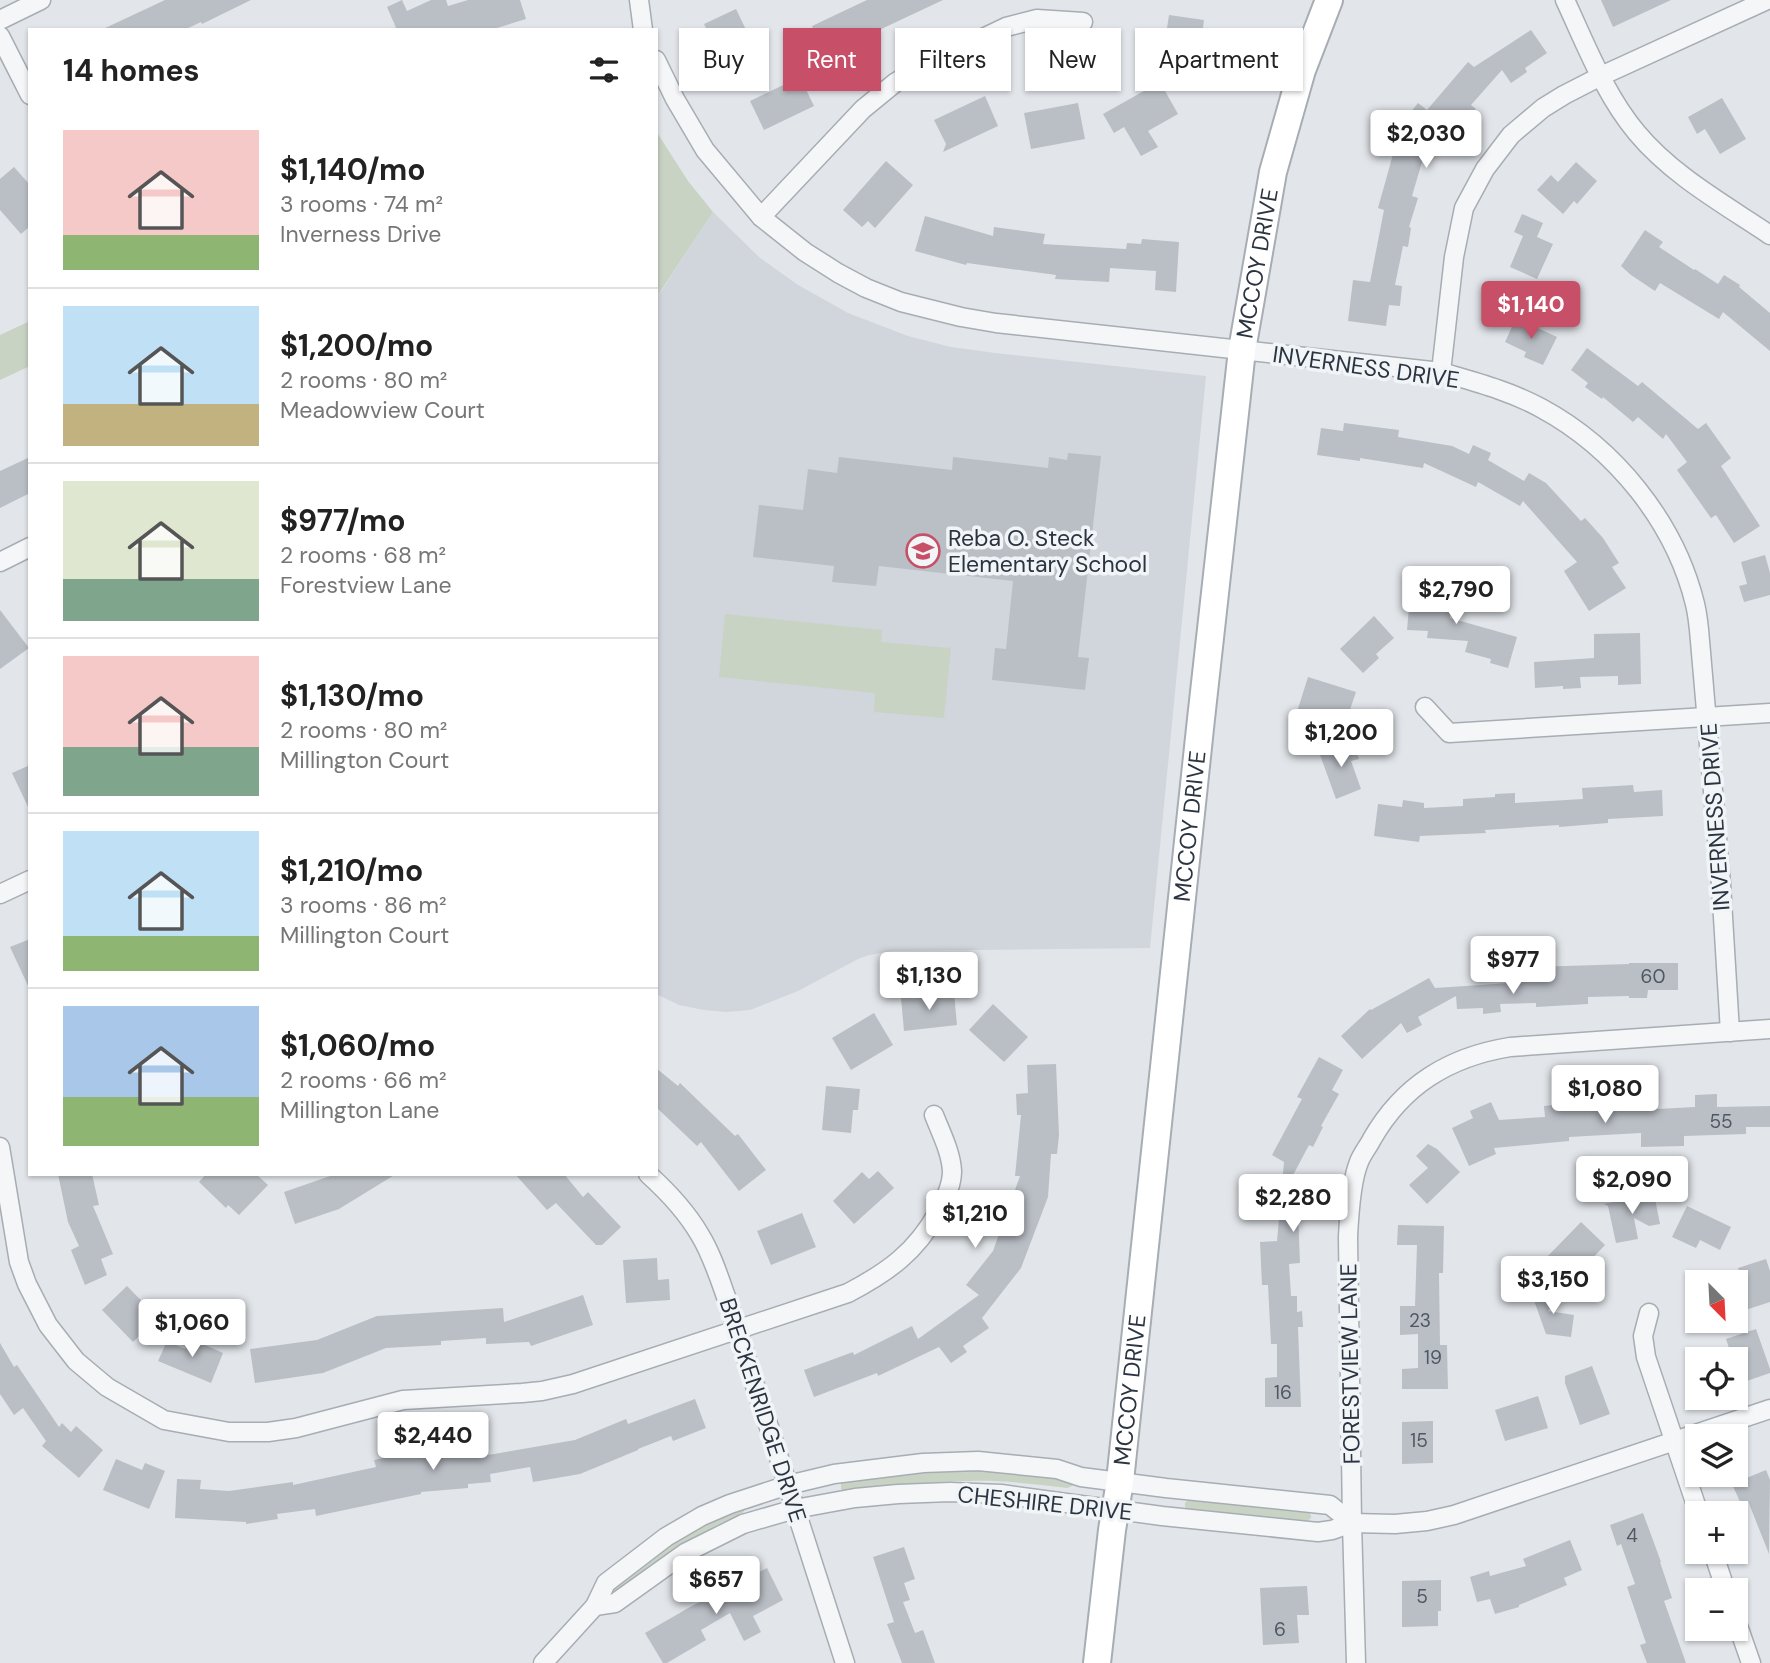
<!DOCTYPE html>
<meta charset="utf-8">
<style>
:root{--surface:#fff;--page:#f2f2f2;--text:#222;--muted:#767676;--line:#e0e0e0;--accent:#c75068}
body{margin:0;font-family:"DM Sans",sans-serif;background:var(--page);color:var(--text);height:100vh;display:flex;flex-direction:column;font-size:26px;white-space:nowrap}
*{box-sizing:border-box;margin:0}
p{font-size:23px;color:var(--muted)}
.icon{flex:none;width:38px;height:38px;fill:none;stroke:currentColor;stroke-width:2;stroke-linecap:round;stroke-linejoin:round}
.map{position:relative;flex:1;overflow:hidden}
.details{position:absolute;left:28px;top:28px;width:630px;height:1148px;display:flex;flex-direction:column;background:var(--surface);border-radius:0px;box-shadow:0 2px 5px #0004}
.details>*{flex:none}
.top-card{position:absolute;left:679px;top:28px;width:665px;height:63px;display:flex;gap:14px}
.needle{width:46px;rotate:156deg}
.tools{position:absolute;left:1685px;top:1270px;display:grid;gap:14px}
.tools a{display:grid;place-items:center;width:63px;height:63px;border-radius:0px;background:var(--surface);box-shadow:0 2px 5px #0004;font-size:35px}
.price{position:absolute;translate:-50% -60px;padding:0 16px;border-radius:7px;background:#fff;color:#222;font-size:23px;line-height:46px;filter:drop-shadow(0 2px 4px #0008)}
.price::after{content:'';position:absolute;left:50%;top:42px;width:21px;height:16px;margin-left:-10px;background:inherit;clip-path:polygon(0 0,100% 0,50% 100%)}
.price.selected{background:var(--accent);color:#fff}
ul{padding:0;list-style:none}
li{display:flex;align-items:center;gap:21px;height:175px;padding:0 35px}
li+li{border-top:2px solid var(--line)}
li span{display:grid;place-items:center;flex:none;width:196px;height:140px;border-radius:0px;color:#555}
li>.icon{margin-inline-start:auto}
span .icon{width:84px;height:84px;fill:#fffc;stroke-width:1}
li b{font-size:30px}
h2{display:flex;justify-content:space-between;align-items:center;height:84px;padding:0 35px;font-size:30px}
.chip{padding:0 24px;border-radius:0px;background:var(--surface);box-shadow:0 2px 5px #0004;font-size:24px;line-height:63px}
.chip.selected{background:var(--accent);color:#fff}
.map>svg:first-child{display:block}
.built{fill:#d1d5dc}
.green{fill:#c9d3c4}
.building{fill:#babfc6}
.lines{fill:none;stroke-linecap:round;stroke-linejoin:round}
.street-casing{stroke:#a7adb4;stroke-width:21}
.secondary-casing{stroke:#a7adb4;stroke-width:30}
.street{stroke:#f5f6f8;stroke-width:18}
.secondary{stroke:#fff;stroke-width:26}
.labels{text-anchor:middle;stroke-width:7;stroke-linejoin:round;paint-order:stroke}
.number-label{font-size:19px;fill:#4f5762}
.street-label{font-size:23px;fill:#2b3441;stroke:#f2f5f7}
.poi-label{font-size:23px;fill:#2b3441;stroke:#f2f5f7;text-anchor:start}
</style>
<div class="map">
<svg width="1770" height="1663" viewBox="0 0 1770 1663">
<rect width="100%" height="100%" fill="#e2e6ea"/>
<!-- built -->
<path class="built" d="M713 212 759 257 798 285 848 313 908 336 951 347 995 353 1206 376 1150 948 892 951 869 955 858 959 798 991 750 1010 726 1012 704 1010 679 1005 656 994V299Z"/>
<!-- green -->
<g class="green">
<path d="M656 131 688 181 713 212 656 298Z"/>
<path d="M30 321V366L0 380V335Z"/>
<path d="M725 614 882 630 881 642 951 648 944 718 874 712 875 693 719 677Z"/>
<path d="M977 1468 1068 1477 1074 1483 1072 1486 1067 1488C1035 1484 1003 1480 970 1481 928 1481 887 1487 846 1492L841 1489V1484L846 1481 947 1469Z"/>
<path d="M1188 1500 1308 1512 1311 1515V1518L1305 1523 1188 1510 1185 1507V1503Z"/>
<path d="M746 1507 743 1513 717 1525 663 1557 617 1594H614L613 1589 638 1566 710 1518Z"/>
</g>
<!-- building -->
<g class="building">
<path d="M165 0H251L202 24 201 22 184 30H101Z"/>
<path d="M402 0 407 11 431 0H446L448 6 468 0H520L526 19 490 30H397L387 7Z"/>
<path d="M867 0H943L826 55 812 26Z"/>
<path d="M1601 0H1671L1613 27Z"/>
<path d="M736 9 761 61 729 77 704 24Z"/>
<path d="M1169 15 1204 20 1197 73 1161 68Z"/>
<path d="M1531 30 1547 53 1525 68 1527 72 1511 83 1502 70 1471 105 1476 109 1456 132 1457 134 1446 148 1438 142 1422 162 1412 196 1418 198 1409 227 1411 228 1408 247 1403 246 1395 285 1402 286 1400 306 1389 305 1386 326 1348 321 1353 280 1370 282 1384 210 1378 208 1397 140 1392 136 1418 103 1427 110 1468 62 1474 67Z"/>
<path d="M800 77 814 106 764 130 750 101Z"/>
<path d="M1160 82 1178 114 1148 131 1158 147 1141 156 1124 127 1114 133 1103 114Z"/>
<path d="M985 96 998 126 943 152 946 144 934 120Z"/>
<path d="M1722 98 1746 139 1720 154 1705 129 1697 134 1688 117Z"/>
<path d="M1078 103 1085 139 1031 149 1024 113Z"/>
<path d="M886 161 913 185 875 228 868 221 862 227 843 210Z"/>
<path d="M1576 162 1597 181 1577 204 1574 201 1563 214 1537 190 1551 175 1558 182Z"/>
<path d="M14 167 30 185V226L21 234 0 210V179Z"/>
<path d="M1522 214 1543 223 1537 237 1553 244 1537 279 1510 267 1523 236 1514 232Z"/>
<path d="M925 216 993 236 994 227 1045 234 1043 244 1126 249 1127 243 1141 244 1142 239 1179 242 1176 292 1155 290 1156 271 1110 268 1109 282 1055 279 1056 275 967 263 966 265 915 251Z"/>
<path d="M1645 230 1663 242 1659 247 1694 270 1695 269 1718 284 1724 275 1740 285 1739 287 1770 313V351L1723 312 1719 319 1660 283 1655 291 1631 275 1621 266Z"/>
<path d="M1516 318 1557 337 1543 365 1524 357 1526 352 1505 342Z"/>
<path d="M1587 348 1638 386 1642 382 1698 429 1706 423 1731 458 1721 466 1760 526 1734 543 1716 515 1711 518 1677 470 1687 462 1666 434 1663 439 1638 417 1633 422 1603 397 1602 399 1585 387 1588 383 1571 370Z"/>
<path d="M1344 423 1399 430 1398 437 1452 446 1469 454 1473 445 1491 453 1488 460 1524 481 1529 473 1546 483 1581 521 1585 518 1603 538 1619 563 1612 567 1626 588 1589 611 1564 571 1577 562 1523 501 1520 506 1478 482 1476 487 1424 463 1423 468 1360 458V461L1317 455 1321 428 1343 431Z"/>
<path d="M1068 453 1101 456 1078 657 1089 658 1085 690 992 680 995 648 1006 649 1013 581 879 566 876 586 832 582 834 566 753 557 759 505 803 510 808 469 837 473 839 457 952 470 953 457 1048 468 1049 457 1067 460Z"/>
<path d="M30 457V493L0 508V471Z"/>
<path d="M1765 555 1770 573V595L1744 602 1739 586 1747 584 1741 562Z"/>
<path d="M1411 585 1453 589 1450 618 1517 637 1508 668 1490 663 1491 659 1465 652 1468 641 1427 638 1428 631 1407 630Z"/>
<path d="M0 610 29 648 0 669Z"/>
<path d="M1374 616 1394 638 1376 654 1379 658 1363 673 1340 649Z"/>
<path d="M1640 633 1641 684 1618 685V676L1580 677 1581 688 1563 689V686L1535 688 1534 662 1594 658V634Z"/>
<path d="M1308 677 1356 692 1343 730 1296 715Z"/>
<path d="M1352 740 1359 759 1351 761 1361 789 1336 799 1319 752Z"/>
<path d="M30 765V811L12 773Z"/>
<path d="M1633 785 1634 792 1662 790 1663 816 1608 819V823L1559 827V825L1485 830 1486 833 1420 836 1419 842 1374 836 1378 804 1402 807 1403 800 1424 803V808L1463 806V799L1495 797V794L1515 793V803L1583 799 1582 788Z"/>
<path d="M30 939V990L10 947Z"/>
<path d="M1629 963H1678V990H1648L1647 998H1629V996L1588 997V1004L1536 1007V1003L1500 1004 1501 1012 1483 1014V1008L1457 1009 1456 996 1418 1017 1422 1025 1407 1033 1401 1023 1362 1059 1341 1036 1370 1009 1371 1010 1429 978 1435 988 1510 983V977L1534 976V967L1629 964Z"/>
<path d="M954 993 957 1025 904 1031 901 998Z"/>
<path d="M993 1004 1028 1037 1004 1062 969 1030Z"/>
<path d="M874 1013 893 1045 851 1070 832 1038Z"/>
<path d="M1319 1057 1343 1070 1332 1090 1339 1094 1321 1126 1323 1127 1313 1147 1309 1145 1291 1179 1303 1180 1301 1197H1305L1303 1212H1298L1300 1263 1289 1264 1291 1296H1297V1312L1302 1311 1303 1327H1298L1301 1407H1265V1378L1277 1377V1344H1271L1268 1285H1262L1260 1242 1277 1241 1284 1162 1272 1155 1302 1099 1297 1097Z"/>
<path d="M1056 1064 1059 1135 1057 1154H1051L1048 1197 1021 1268 982 1318 989 1328 963 1346 967 1352 951 1363 939 1347 878 1376 877 1373 814 1397 804 1370 853 1352 854 1355 912 1326 918 1339 979 1295 966 1285 993 1251 1020 1176H1015L1021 1115H1017L1016 1094 1028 1093 1027 1065Z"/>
<path d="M656 1068 678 1086 680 1083 735 1136 738 1134 766 1170 739 1191 701 1142 697 1146 656 1107Z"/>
<path d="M826 1086 860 1089 858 1110H853L851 1133 822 1130Z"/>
<path d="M1717 1094V1107L1770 1106V1127H1746V1134L1684 1136V1146L1641 1147V1133L1569 1137V1141L1494 1148 1496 1154 1469 1166 1452 1128 1473 1118 1470 1111 1491 1102 1499 1120 1545 1117 1544 1106 1572 1103 1597 1102 1598 1112 1640 1110V1100L1657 1099V1109L1695 1107V1095Z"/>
<path d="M1428 1144 1437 1149 1460 1172 1427 1204 1409 1185 1428 1168 1416 1156Z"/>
<path d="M878 1171 894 1188 854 1224 833 1201 862 1172 869 1179Z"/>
<path d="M58 1174H92L99 1205 93 1206 113 1254 101 1259 107 1275 85 1285 71 1250 79 1246 68 1222Z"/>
<path d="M206 1174H256L268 1185 239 1215 228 1205 226 1208 199 1182Z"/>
<path d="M336 1174H396L339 1209 295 1224 284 1192Z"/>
<path d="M515 1174H564L583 1197 588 1192 621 1227 602 1245H596L556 1203 547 1210Z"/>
<path d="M1654 1194 1660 1224 1649 1226 1634 1218 1638 1239 1616 1243 1608 1206 1604 1204Z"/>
<path d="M1687 1206 1731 1227 1720 1250 1700 1240 1696 1248 1672 1237Z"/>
<path d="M802 1213 816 1247 771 1265 757 1231Z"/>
<path d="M1581 1222 1605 1245 1584 1267 1588 1270 1574 1285 1546 1258Z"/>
<path d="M1398 1225 1444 1226 1443 1273H1439L1440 1345H1447L1448 1389H1402V1369L1418 1368V1334L1400 1335V1306H1415L1417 1245H1397Z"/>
<path d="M657 1258 658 1280 669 1279 670 1300 626 1303 623 1260Z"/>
<path d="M1766 1259 1770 1271V1302L1736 1313V1287L1743 1284 1738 1268Z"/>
<path d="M127 1286 158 1318 133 1342 102 1310Z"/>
<path d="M1531 1292 1562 1297 1548 1311 1574 1315 1571 1337 1546 1334Z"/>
<path d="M583 1295 593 1325 531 1346 529 1342 486 1344V1338L441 1341V1345L386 1348 323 1373 255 1383 250 1349 317 1340 377 1316 503 1308 504 1322Z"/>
<path d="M1756 1329 1770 1369V1373L1741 1383 1736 1369V1360H1733L1726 1339Z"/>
<path d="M189 1338 223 1353 211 1383 158 1361 167 1341 185 1349Z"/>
<path d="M0 1343 14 1367 17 1365 59 1427 62 1423 71 1432 76 1426 103 1450 79 1478 42 1446 46 1441 23 1408 14 1415 0 1394Z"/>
<path d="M1592 1366 1610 1414 1580 1425 1565 1383V1376Z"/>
<path d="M1538 1396 1548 1428 1505 1441 1495 1410Z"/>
<path d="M695 1399 706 1428 673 1441 671 1436 638 1449V1450L580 1474 533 1482 530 1467 490 1474 491 1482 468 1484V1488L421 1492V1494L316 1516 315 1509 277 1514 278 1519 246 1524V1522L175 1518 177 1479 201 1480 200 1489 229 1491 293 1482V1485L376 1467 374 1460 417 1451 461 1447V1454L488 1452V1455L575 1440 626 1419 628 1424Z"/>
<path d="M1433 1421V1463L1402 1464V1422Z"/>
<path d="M116 1459 142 1470 145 1463 165 1471 149 1509 103 1490Z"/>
<path d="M1766 1470 1770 1480 1769 1554 1748 1501 1741 1504 1732 1484Z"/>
<path d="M1643 1513 1661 1562H1660L1672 1598 1664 1601 1686 1663H1647L1640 1645 1646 1643 1627 1587 1635 1584 1621 1544 1617 1546 1610 1525Z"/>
<path d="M1570 1540 1582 1570 1564 1578 1567 1585 1519 1605V1607L1495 1614 1490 1599 1477 1602 1470 1577 1489 1571 1490 1576 1526 1566 1523 1559Z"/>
<path d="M904 1547 915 1579 904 1583 910 1600 903 1602 915 1633 923 1630 935 1663H902L887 1624 894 1622 873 1557Z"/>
<path d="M767 1568 783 1600 753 1616 761 1632 744 1641 730 1613 701 1630 706 1640 667 1663H663L645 1633 690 1607Z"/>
<path d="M1441 1580V1611H1438V1626L1402 1627V1581Z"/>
<path d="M1307 1586 1309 1615H1297L1299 1643 1263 1645 1260 1588Z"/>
</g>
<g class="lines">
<defs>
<g id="street">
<path d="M639 0 643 30"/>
<path d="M1565 0C1586 45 1605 95 1637 133 1673 176 1724 204 1770 235"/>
<path d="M0 20 41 0"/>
<path d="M0 36 30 95"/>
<path d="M656 60 675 99 705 150 761 217 805 252 838 273 866 288 901 302 961 317 996 323 1441 372C1475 382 1510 391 1541 408 1615 448 1675 522 1695 604 1698 616 1699 628 1700 641L1721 884 1730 1032"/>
<path d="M761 217 863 109 896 82 920 68 1006 27 1037 19 1083 22"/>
<path d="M1441 372 1454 257 1464 208 1485 169 1511 135 1543 108 1564 95 1601 76 1767 0"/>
<path d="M0 562 30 547"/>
<path d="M1425 707 1449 733 1770 713"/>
<path d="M0 894 30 880"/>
<path d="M0 1147 19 1262 27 1284 48 1325 76 1361 107 1387 164 1420 229 1432H268L296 1428 403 1400 522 1393 542 1391 573 1384 848 1293C888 1272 916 1252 938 1212 945 1200 952 1186 952 1171 951 1152 941 1133 934 1115"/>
<path d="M648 1174C668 1192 686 1211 700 1235 711 1253 718 1274 725 1294 741 1338 753 1383 769 1427L845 1663"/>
<path d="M1649 1313 1643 1336 1646 1357 1699 1514"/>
<path d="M1713 1552 1726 1591"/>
<path d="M595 1606 615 1603 685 1553 743 1524 795 1509 855 1498 898 1494 950 1492 1001 1494 1162 1516 1318 1532 1332 1530 1352 1523 1395 1524 1427 1521 1454 1515 1770 1409"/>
<path d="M1736 1620 1751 1663"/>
<path d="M543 1663 595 1606 606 1583 666 1537 702 1516 730 1504 788 1485 834 1474 923 1463 978 1461 1057 1469 1081 1477 1166 1488 1330 1505 1352 1523"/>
<path d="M1356 1663 1352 1523 1348 1237C1349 1216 1351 1181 1359 1162 1362 1154 1368 1147 1372 1139 1403 1085 1449 1057 1510 1047L1770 1029"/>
</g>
<g id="secondary">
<path id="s1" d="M1097 1663 1112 1530 1120 1481 1201 719 1242 350 1273 172 1302 70 1329 0"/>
</g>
</defs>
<!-- street casing -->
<use href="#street" class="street-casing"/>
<!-- secondary casing -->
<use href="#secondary" class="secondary-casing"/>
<!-- street -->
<use href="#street" class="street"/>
<!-- secondary -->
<use href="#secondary" class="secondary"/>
</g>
<!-- icons -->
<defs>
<symbol id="school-ring" viewBox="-11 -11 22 22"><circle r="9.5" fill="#f2f5f7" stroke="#c75068" stroke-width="1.5"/><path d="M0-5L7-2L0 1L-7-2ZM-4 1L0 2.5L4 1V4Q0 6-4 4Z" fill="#c75068"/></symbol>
</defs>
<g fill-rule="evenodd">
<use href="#school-ring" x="904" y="532" width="38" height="38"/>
</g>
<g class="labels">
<!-- number labels -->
<g class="number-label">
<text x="1653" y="983">60</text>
<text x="1721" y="1128">55</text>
<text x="1420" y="1327">23</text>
<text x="1433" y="1364">19</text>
<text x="1283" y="1399">16</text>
<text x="1419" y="1447">15</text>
<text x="1632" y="1542">4</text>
<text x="1422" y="1603">5</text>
<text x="1280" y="1636">6</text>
</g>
<!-- street labels -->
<g class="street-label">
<text dy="8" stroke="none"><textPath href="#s1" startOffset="1409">MCCOY DRIVE</textPath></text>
<text transform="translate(1366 367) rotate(8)" y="8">INVERNESS DRIVE</text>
<text transform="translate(1715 817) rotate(-94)" y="8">INVERNESS DRIVE</text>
<text dy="8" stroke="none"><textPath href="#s1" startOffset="842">MCCOY DRIVE</textPath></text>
<text transform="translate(1350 1364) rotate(-91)" y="8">FORESTVIEW LANE</text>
<text dy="8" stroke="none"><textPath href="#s1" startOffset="275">MCCOY DRIVE</textPath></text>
<text transform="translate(763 1410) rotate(72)" y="8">BRECKENRIDGE DRIVE</text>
<text transform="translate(1045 1503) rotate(6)" y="8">CHESHIRE DRIVE</text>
</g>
<!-- poi labels -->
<g class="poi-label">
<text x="948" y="546">Reba O. Steck<tspan x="948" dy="26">Elementary School</tspan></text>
</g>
</g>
</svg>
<div class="tools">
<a><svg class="needle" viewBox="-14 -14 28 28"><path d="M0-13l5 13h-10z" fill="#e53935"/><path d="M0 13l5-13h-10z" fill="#767676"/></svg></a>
<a><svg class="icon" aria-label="locate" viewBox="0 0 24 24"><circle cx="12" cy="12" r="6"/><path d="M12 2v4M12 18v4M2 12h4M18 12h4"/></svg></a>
<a><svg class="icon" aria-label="layers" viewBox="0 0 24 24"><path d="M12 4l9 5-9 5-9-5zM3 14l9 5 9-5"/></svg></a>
<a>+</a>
<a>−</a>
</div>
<b class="price" style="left:1426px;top:170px">$2,030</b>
<b class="price selected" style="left:1531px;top:341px">$1,140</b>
<b class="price" style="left:1456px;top:626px">$2,790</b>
<b class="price" style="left:1341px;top:769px">$1,200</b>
<b class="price" style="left:1513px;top:996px">$977</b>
<b class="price" style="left:929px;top:1012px">$1,130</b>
<b class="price" style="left:1605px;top:1125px">$1,080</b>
<b class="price" style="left:1632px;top:1216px">$2,090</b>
<b class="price" style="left:1293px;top:1234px">$2,280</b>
<b class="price" style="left:975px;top:1250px">$1,210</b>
<b class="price" style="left:1553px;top:1316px">$3,150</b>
<b class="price" style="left:192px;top:1359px">$1,060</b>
<b class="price" style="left:433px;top:1472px">$2,440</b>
<b class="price" style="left:716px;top:1616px">$657</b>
<div class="top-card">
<a class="chip">Buy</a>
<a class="chip selected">Rent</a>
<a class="chip">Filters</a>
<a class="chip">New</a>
<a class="chip">Apartment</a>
</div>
<section class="details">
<h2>14 homes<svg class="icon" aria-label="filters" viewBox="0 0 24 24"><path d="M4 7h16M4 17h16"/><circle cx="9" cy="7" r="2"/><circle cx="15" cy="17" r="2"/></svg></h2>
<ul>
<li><span style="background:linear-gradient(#f6c9c9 75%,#8fb573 0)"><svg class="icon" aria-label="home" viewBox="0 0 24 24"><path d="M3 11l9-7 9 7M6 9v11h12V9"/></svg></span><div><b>$1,140/mo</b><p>3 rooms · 74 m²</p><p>Inverness Drive</p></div></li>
<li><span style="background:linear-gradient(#bfe0f5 70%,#c2b280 0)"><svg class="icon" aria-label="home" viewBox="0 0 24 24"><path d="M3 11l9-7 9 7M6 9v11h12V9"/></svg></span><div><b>$1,200/mo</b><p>2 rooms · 80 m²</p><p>Meadowview Court</p></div></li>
<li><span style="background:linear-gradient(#dfe7d0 70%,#7fa58c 0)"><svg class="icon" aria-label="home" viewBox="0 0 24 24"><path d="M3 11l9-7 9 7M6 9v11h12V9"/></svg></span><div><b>$977/mo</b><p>2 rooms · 68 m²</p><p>Forestview Lane</p></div></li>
<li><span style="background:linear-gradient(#f6c9c9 65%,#7fa58c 0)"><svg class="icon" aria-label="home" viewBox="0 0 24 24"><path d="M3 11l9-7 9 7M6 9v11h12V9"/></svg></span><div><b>$1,130/mo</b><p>2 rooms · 80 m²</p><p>Millington Court</p></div></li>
<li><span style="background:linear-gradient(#bfe0f5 75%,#8fb573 0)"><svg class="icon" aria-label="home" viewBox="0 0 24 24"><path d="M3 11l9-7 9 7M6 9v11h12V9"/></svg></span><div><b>$1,210/mo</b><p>3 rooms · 86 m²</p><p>Millington Court</p></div></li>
<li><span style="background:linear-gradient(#a9c7e8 65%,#8fb573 0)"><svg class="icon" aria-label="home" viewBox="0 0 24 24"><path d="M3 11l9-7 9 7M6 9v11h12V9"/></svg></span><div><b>$1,060/mo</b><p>2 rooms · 66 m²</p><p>Millington Lane</p></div></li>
</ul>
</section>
</div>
